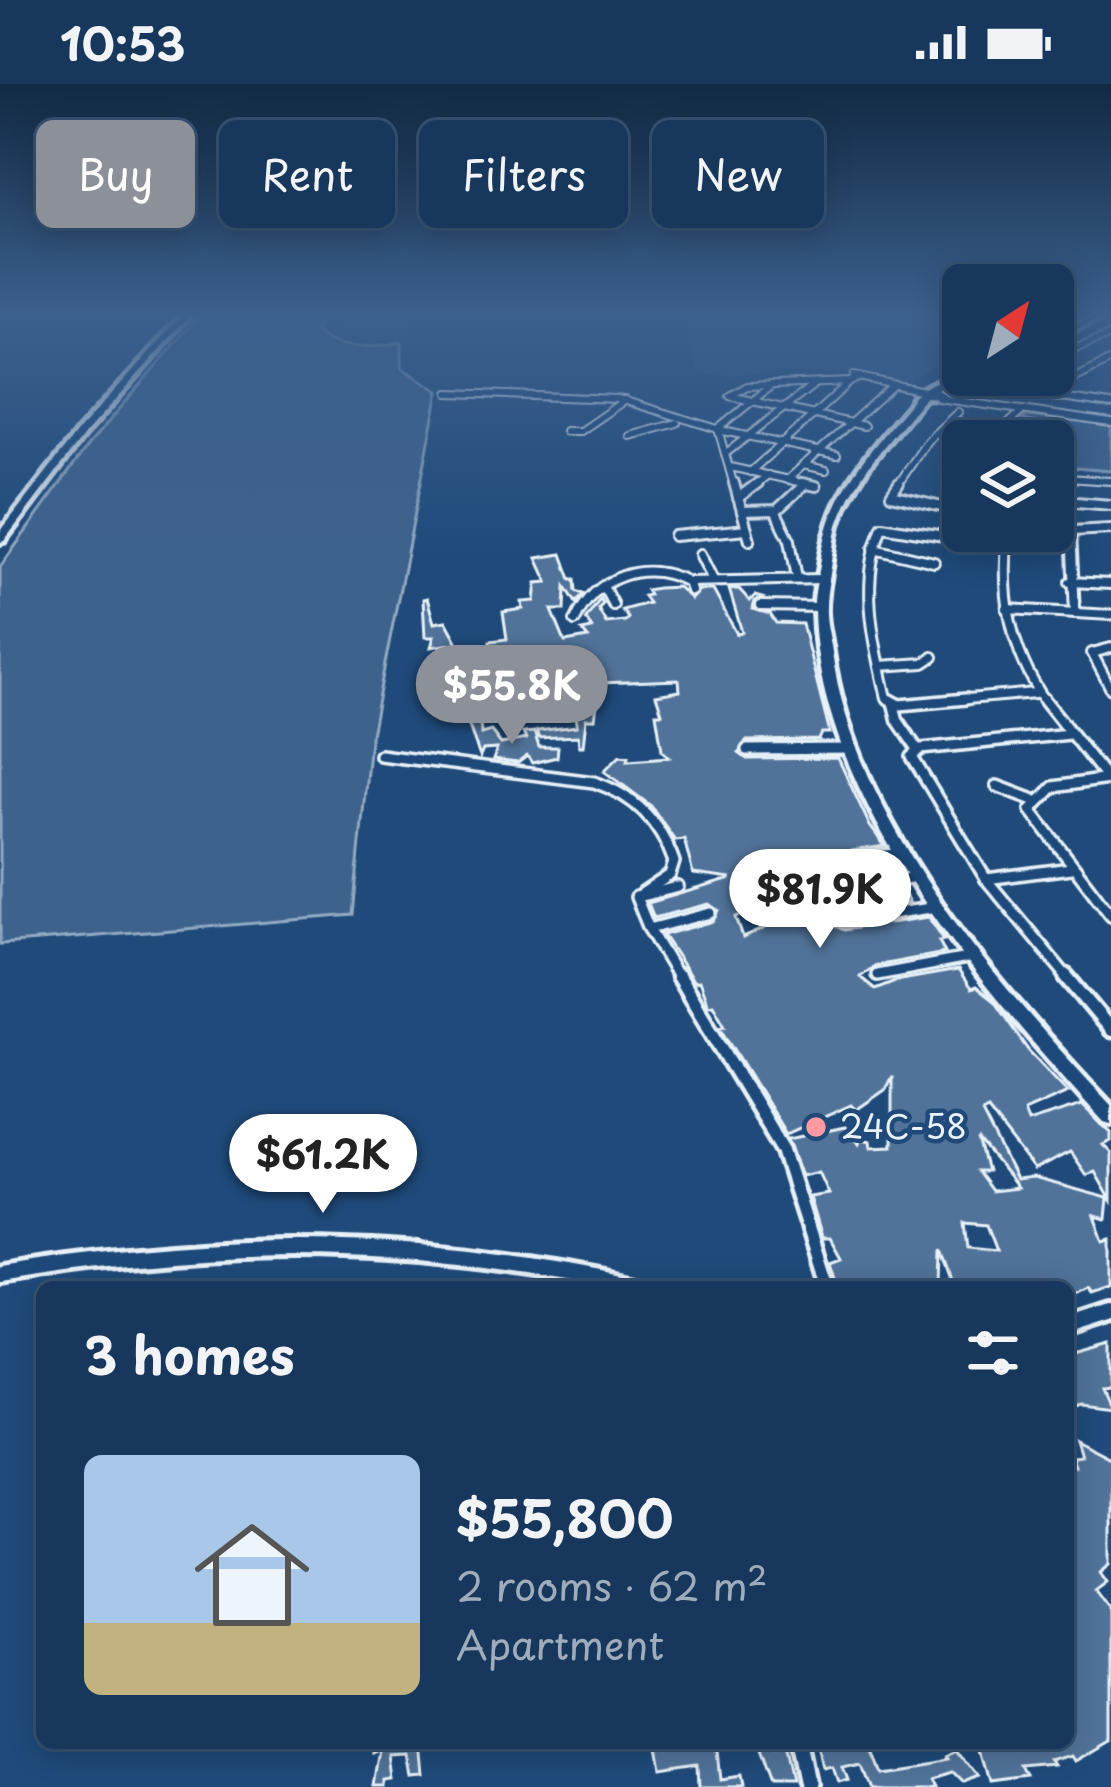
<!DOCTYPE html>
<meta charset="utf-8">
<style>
:root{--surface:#17385c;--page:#244365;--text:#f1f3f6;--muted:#9eacbb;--line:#365272;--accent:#8c9099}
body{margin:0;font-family:"Playpen Sans",sans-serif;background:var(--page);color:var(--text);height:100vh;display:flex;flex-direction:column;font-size:45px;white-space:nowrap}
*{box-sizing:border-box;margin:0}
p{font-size:39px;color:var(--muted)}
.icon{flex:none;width:66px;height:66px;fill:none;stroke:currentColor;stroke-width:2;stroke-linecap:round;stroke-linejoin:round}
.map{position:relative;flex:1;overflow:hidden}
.drawer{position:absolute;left:36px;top:1197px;width:1038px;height:468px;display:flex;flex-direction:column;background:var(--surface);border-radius:18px;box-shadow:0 6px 30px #0003,0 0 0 3px var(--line)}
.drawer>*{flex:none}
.top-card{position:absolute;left:36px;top:36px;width:1041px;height:108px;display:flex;gap:24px}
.needle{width:78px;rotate:36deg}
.controls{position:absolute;left:942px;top:180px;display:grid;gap:24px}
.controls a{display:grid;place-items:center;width:132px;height:132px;border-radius:18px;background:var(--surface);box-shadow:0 6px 30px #0003,0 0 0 3px var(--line);font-size:60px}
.price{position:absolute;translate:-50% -102px;padding:0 27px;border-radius:42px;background:#fff;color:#222;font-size:39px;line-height:78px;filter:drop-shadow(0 3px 6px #0008)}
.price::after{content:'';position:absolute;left:50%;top:72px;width:36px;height:27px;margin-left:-18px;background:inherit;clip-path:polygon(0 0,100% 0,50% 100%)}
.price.active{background:var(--accent);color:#fff}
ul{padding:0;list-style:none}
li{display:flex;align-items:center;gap:36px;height:300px;padding:0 48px}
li+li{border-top:3px solid var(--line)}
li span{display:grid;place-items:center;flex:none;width:336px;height:240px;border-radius:18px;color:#555}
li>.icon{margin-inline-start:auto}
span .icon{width:144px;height:144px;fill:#fffc;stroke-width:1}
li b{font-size:51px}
h2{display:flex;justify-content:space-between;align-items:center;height:144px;padding:0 48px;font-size:51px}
.pill{padding:0 42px;border-radius:18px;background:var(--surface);box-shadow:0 6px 30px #0003,0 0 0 3px var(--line);font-size:42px;line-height:108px}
.pill.active{background:var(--accent);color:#fff}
.status{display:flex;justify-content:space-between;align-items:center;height:84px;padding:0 60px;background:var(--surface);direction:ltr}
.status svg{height:33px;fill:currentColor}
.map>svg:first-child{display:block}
.built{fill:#2e5683}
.green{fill:#3c628c;stroke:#92aac2;stroke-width:3}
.building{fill:#517399;stroke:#e8f1f8;stroke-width:3;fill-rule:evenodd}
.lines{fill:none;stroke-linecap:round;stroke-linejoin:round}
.minor-far4-casing{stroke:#e8f1f8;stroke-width:10}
.minor-far3-casing{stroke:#e8f1f8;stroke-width:14}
.minor-far2-casing{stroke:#e8f1f8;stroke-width:16}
.minor-far1-casing{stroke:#e8f1f8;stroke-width:21}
.minor-casing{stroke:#e8f1f8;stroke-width:24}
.tertiary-casing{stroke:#e8f1f8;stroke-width:26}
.primary-casing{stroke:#e8f1f8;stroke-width:10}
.minor-far4{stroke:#1f4a7a;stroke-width:6}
.minor-far3{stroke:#1f4a7a;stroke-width:8}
.minor-far2{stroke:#1f4a7a;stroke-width:9}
.minor-far1{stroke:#1f4a7a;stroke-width:12}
.minor{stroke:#1f4a7a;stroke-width:15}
.tertiary{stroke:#1f4a7a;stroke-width:16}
.primary{fill:#1f4a7a;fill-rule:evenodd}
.poi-dot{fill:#ff9aa2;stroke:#1f4a7a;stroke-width:4.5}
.labels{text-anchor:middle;stroke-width:9;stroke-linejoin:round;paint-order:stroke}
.poi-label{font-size:33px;fill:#e8f1f8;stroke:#1f4a7a;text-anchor:start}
</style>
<div class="status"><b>10:53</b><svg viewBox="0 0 49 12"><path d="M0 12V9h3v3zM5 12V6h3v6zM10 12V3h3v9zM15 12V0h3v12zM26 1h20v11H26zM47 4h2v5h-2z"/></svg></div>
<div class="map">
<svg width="1111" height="1703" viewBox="0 0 1111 1703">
<rect width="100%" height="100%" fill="#1f4a7a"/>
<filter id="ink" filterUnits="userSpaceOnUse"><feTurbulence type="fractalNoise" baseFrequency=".00833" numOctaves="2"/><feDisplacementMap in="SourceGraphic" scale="24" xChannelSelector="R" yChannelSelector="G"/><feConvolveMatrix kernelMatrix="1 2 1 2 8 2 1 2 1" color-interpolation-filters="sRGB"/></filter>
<g filter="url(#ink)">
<!-- built -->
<g class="built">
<path d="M343 232H418L412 247 377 257 336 253 333 248Z"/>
<path d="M680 232H907L963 243V265L903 300 860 289 700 291Z"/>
</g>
<!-- green -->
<g class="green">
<path d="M200 232H322L315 248C337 268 375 263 402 258V284L439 307 370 656 353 831 0 860V483L90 359Z"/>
<path d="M1027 332 1111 342V387L1053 382V357H1025L1041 340 1020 335Z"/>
</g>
<!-- building -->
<g class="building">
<path d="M562 470 571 495H575L576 507 583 510 576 519 566 503 565 526H552L565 558 588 554 582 547 592 545 586 535 600 515 603 520 598 525 606 539 625 537 628 534 622 526 648 519 643 512 649 511 646 506 657 504 678 503 691 515 699 506H713L737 550 742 548 729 505H739L750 517 755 512 762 514 755 517 753 525 770 530 776 539 802 540 830 649H822L819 656 746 657 739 669 747 675 838 674 870 742 885 762 851 767 847 779 856 784 895 779 896 787 869 791 864 801 873 808 901 804 909 818 841 828 835 842 844 846 929 833 944 856 939 857 945 869 875 882 860 893 875 905 895 897 958 886 971 905 976 903 994 917 1028 966 1068 1008 1024 1027 1028 1038 1082 1021 1111 1049V1057L1103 1061 1111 1069V1116L1095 1088 1086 1091 1070 1068 1034 1086 988 1026 982 1029 1016 1096 1034 1094 1108 1114 1106 1135 1095 1132 1104 1157 1111 1155V1203L1092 1209 1088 1204 1072 1212 1068 1203H955L942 1166 941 1203H850L836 1197 830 1178 841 1174 830 1154H822L810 1113 829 1110 819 1088 802 1092 788 1055 845 1043 859 1059 861 1054 870 1057 871 1063 892 1062V992L885 1006 856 1026 851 1021 786 1050 720 942 725 941 713 920 708 921 699 897 694 898 663 851 714 837 719 826 709 820 654 834 648 819 731 795 693 790 684 755 675 756 651 722 604 687 620 671 629 672 628 676 669 673 662 666 656 629H662L656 611 680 607 679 596 600 599 595 635H586L583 662H579L578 652 538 654 537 647 577 642 576 629 499 633 501 619H474L467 604 418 607 421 593 493 589 490 557 507 555 503 528 523 525 522 518 535 517 537 499 548 498 537 474ZM813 823 743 854 736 833 762 825ZM978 1056 1011 1096 1017 1104 991 1107 977 1088H987ZM965 1139 986 1141 996 1167 968 1164Z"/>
<path d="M427 514 434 539 446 537 458 559 431 563 434 553H425L423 515Z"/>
<path d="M480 638 481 650 491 647 501 660 526 655 523 649 534 648 539 663H558L557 673 532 679 527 672 518 679 493 676 497 665 483 666 480 673 468 639Z"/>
<path d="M1111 1260V1303L1102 1304 1111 1324 1081 1320 1068 1325V1272Z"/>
<path d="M1075 1356 1111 1375V1480L1101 1488 1108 1498 1096 1507 1111 1527V1657L1076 1677 1073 1672 1054 1678 1057 1683 1026 1686 1031 1696 993 1701 982 1659 1001 1663 1021 1659 1026 1669 1068 1659V1383L1074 1382 1071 1373 1080 1372Z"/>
<path d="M375 1659H422L425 1691 415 1692 411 1672 394 1673 397 1696 389 1697V1703H377L383 1667 374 1669Z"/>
<path d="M655 1659H691L692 1663 716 1659 720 1695 739 1692 741 1703H701L700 1682 660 1688Z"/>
<path d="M755 1659H772L776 1670 785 1668 793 1703H771Z"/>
<path d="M817 1659H869L878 1684 947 1673 945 1670 957 1665 980 1694 962 1700 950 1688 927 1694 931 1703H869L860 1679 842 1683 847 1696 837 1699 832 1684 823 1686Z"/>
</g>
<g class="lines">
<defs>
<g id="minor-far4">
<path d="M1053 273 1111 251"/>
<path d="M854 292 924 307"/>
<path d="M860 293 850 298 747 302 730 312 864 342"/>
<path d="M990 304 1111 321"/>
<path d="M449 309 619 315 718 345"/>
<path d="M981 310 1013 291"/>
<path d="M1041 312 1111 276"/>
<path d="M938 314 1111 339"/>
<path d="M950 336 1002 346"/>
<path d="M718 346 837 371"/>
<path d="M565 347H580L625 316"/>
<path d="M630 352 677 339"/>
<path d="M990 357 1021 328"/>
<path d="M725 370 815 300"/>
<path d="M803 381 826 386"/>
<path d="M730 383 816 402"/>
<path d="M750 388 850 298"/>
<path d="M963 391V402"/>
<path d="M1053 393 1111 397"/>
<path d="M787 396 893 301"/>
<path d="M734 402 718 345 772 301"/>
<path d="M754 402 768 391"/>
<path d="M897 402 927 357 958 328"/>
</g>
<g id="minor-far3">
<path d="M734 399 750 456"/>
<path d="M802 399 816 402"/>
<path d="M899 399 891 411 963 428"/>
<path d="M738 414 758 399"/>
<path d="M1053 416 1111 421"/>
<path d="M775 426 790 456 797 494"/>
<path d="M742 427 777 426 805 400"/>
<path d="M1008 447C1001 510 1009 565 1046 618"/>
<path d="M674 452 747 445"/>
<path d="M874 464 934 478"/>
<path d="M700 470 713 496"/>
<path d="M688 498 821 495"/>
<path d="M1070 498 1111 500"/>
<path d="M604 504 613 521"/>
<path d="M761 522 819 523"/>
<path d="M1007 525 1111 531"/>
<path d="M1075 529 1071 447 1111 445"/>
<path d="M575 537C595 492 644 475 688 498L691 507"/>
<path d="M1111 564 1092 569 1111 605"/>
<path d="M880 582 924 579 933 573"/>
<path d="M895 618 887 614C874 556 859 500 882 442L1005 462"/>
<path d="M932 618 1036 609"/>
</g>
<g id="minor-far2">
<path d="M889 615 900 621 966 615"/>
<path d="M1044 615 1107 695"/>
<path d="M893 618 898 637 918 666"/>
<path d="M747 666 851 665"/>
<path d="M380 671 594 698C635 712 660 737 674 778L670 791 643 809"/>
<path d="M1108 695 1053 703 1031 726 1111 831"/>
<path d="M997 702 1034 716"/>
<path d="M855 775 902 769"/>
<path d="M986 795 1071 784"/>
<path d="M873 799 918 793"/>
<path d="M843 837 938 823"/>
<path d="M649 845 636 813 678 803"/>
<path d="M877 891 973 873"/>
<path d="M679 895 649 845 711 829"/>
<path d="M1069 895 986 795 912 673 921 665 1069 650"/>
</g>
<g id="minor-far1">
<path d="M678 892 783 1066 827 1203"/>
<path d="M1066 892 1111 946"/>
</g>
<path id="minor" d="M798 1659 807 1703"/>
<g id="tertiary">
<path d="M0 1190C223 1153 423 1154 644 1203"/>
<path d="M1068 1243 1111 1229"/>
</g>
<g id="primary">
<path d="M182 232H190L86 349 4 457 0 458V448L80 345Z"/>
<path d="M1096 232H1106L1053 255V249Z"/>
<path d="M963 286V291H966L937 306 945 310V314L925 313C893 353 854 391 838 441 835 453 834 465 832 477 830 492 826 508 826 523 825 537 830 553 832 568 855 738 997 900 1111 1021V1040L1104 1038C982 904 818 716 814 526 813 511 818 495 820 481 826 441 836 414 860 381 874 361 890 343 906 324 910 320 911 314 916 310 926 301 948 292 963 286Z"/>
</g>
</defs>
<!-- minor-far4 casing -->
<use href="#minor-far4" class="minor-far4-casing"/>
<!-- minor-far3 casing -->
<use href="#minor-far3" class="minor-far3-casing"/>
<!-- minor-far2 casing -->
<use href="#minor-far2" class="minor-far2-casing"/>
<!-- minor-far1 casing -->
<use href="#minor-far1" class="minor-far1-casing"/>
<!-- minor casing -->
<use href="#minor" class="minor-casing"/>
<!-- tertiary casing -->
<use href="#tertiary" class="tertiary-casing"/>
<!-- primary casing -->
<use href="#primary" class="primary-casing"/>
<!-- minor-far4 -->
<use href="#minor-far4" class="minor-far4"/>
<!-- minor-far3 -->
<use href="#minor-far3" class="minor-far3"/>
<!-- minor-far2 -->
<use href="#minor-far2" class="minor-far2"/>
<!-- minor-far1 -->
<use href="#minor-far1" class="minor-far1"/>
<!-- minor -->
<use href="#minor" class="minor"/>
<!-- tertiary -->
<use href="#tertiary" class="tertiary"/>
<!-- primary -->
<use href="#primary" class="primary"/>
</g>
</g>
<!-- sky -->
<linearGradient id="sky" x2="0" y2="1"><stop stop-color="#112943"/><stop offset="0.49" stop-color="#3c608d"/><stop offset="1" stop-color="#3c608d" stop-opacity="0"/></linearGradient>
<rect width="1111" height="470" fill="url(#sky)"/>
<!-- markers -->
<circle class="poi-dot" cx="816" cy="1043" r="12"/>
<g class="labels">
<!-- poi labels -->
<g class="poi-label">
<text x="840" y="1055">24C-58</text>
</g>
</g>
</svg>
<div class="controls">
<a><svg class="needle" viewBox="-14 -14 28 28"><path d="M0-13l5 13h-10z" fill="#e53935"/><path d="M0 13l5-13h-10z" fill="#9eacbb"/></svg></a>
<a><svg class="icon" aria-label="layers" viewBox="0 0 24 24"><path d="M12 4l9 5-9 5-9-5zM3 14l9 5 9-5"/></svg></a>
</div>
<b class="price active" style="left:512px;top:663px">$55.8K</b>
<b class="price" style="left:820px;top:867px">$81.9K</b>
<b class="price" style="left:323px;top:1132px">$61.2K</b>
<div class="top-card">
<a class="pill active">Buy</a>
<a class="pill">Rent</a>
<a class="pill">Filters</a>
<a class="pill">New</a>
</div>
<section class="drawer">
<h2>3 homes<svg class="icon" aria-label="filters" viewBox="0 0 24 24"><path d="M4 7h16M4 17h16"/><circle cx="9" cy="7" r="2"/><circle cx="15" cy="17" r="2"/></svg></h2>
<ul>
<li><span style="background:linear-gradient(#a9c7e8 70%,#c2b280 0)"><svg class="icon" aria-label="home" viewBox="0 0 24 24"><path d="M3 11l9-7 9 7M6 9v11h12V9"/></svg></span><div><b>$55,800</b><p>2 rooms · 62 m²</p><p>Apartment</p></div></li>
</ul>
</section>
</div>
